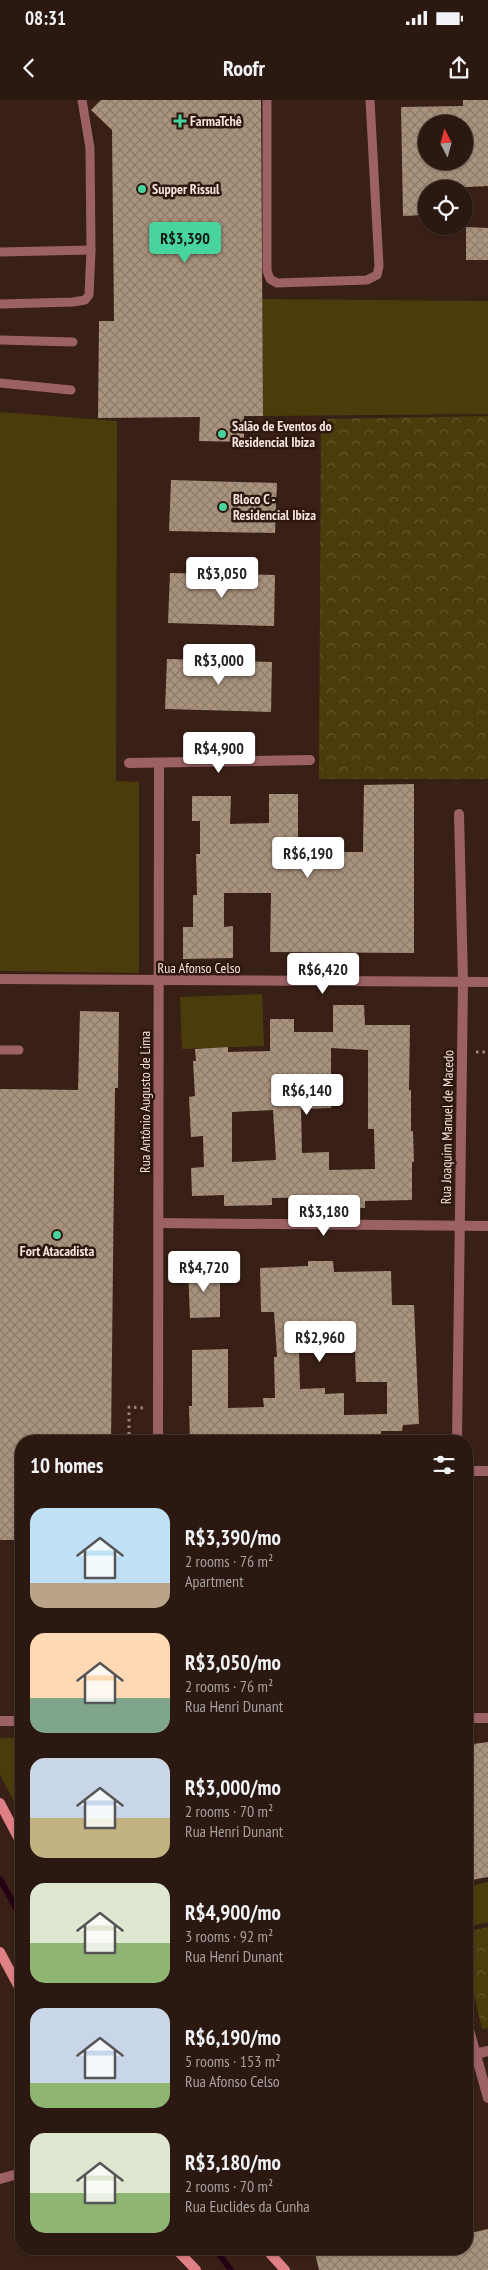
<!DOCTYPE html>
<meta charset="utf-8">
<style>
:root{--surface:#2b1811;--page:#37251f;--text:#f1f3f6;--muted:#a6a09f;--line:#473731;--accent:#48d49d}
body{margin:0;font-family:"PT Sans Narrow",sans-serif;background:var(--page);color:var(--text);height:100vh;display:flex;flex-direction:column;font-size:19px;white-space:nowrap}
*{box-sizing:border-box;margin:0}
p{font-size:16px;color:var(--muted)}
.icon{flex:none;width:28px;height:28px;fill:none;stroke:currentColor;stroke-width:2;stroke-linecap:round;stroke-linejoin:round}
.map{position:relative;flex:1;overflow:hidden}
.details{position:absolute;left:15px;top:1335px;width:458px;height:820px;display:flex;flex-direction:column;background:var(--surface);border-radius:20px;box-shadow:0 1px 4px #0004,0 0 0 1px var(--line)}
.details>*{flex:none}
.needle{width:32px;rotate:354deg}
.fabs{position:absolute;left:418px;top:15px;display:grid;gap:10px}
.fabs a{display:grid;place-items:center;width:55px;height:55px;border-radius:50%;background:var(--surface);box-shadow:0 1px 4px #0004,0 0 0 1px var(--line);font-size:25px}
.price{position:absolute;translate:-50% -42px;padding:0 11px;border-radius:5px;background:#fff;color:#222;font-size:16px;line-height:32px;filter:drop-shadow(0 1px 2px #0008)}
.price::after{content:'';position:absolute;left:50%;top:30px;width:15px;height:11px;margin-left:-8px;background:inherit;clip-path:polygon(0 0,100% 0,50% 100%)}
.price.selected{background:var(--accent);color:#111}
ul{padding:0;list-style:none}
li{display:flex;align-items:center;gap:15px;height:125px;padding:0 15px}
li span{display:grid;place-items:center;flex:none;width:140px;height:100px;border-radius:15px;color:#555}
li>.icon{margin-inline-start:auto}
span .icon{width:60px;height:60px;fill:#fffc;stroke-width:1}
li b{font-size:21px}
h2{display:flex;justify-content:space-between;align-items:center;height:60px;padding:0 15px;font-size:21px}
.status{display:flex;justify-content:space-between;align-items:center;height:35px;padding:0 25px;background:var(--surface);direction:ltr}
.status svg{height:14px;fill:currentColor}
header{display:flex;justify-content:space-between;align-items:center;height:65px;padding:0 15px;background:var(--surface);font-size:22px;font-weight:700}
.map>svg:first-child{display:block}
.green{fill:#4b3c0c}
.forest{fill:url(#forest-crowns)}
.lines{fill:none;stroke-linecap:round;stroke-linejoin:round}
.stream{stroke:#240113;stroke-width:6}
.building{fill:url(#building-cross-hatch);fill-rule:evenodd}
.path{stroke:#9a857d;stroke-width:3;stroke-dasharray:2.5 4;stroke-linecap:butt}
.service{stroke:#9c6164;stroke-width:9}
.minor{stroke:#9c6164;stroke-width:10}
.tertiary{stroke:#9c6164;stroke-width:10}
.secondary{stroke:#de8086;stroke-width:10}
.poi-dot{fill:#48d49d;stroke:#2e170e;stroke-width:2}
.labels{text-anchor:middle;stroke-width:5;stroke-linejoin:round;paint-order:stroke}
.poi-label{font-size:14px;font-weight:bold;fill:#f5e3dd;stroke:#2e170e;text-anchor:start}
.street-label{font-size:14px;fill:#f5e3dd;stroke:#2e170e}
</style>
<div class="status"><b>08:31</b><svg viewBox="0 0 49 12"><path d="M0 12V9h3v3zM5 12V6h3v6zM10 12V3h3v9zM15 12V0h3v12zM26 1h20v11H26zM47 4h2v5h-2z"/></svg></div>
<header><svg class="icon" aria-label="back" viewBox="0 0 24 24"><path d="M15 5l-7 7 7 7"/></svg>Roofr<svg class="icon" aria-label="share" viewBox="0 0 24 24"><path d="M12 15V3M7 8l5-5 5 5M5 13v7h14v-7"/></svg></header>
<div class="map">
<svg width="488" height="2170" viewBox="0 0 488 2170">
<defs>
<pattern id="forest-crowns" width="20" height="18" patternUnits="userSpaceOnUse" patternTransform="scale(1.25)"><rect width="20" height="18" fill="#4b3c0c"/><path d="M2 6a3 3 0 1 1 6 0M12 15a3 3 0 1 1 6 0" fill="none" stroke="#66582f"/></pattern>
<pattern id="building-cross-hatch" width="8" height="8" patternUnits="userSpaceOnUse" patternTransform="scale(1.25)"><rect width="8" height="8" fill="#aa937d"/><path d="M0 0l8 8M0 8l8-8" fill="none" stroke="#8d7b6b"/></pattern>
</defs>
<rect width="100%" height="100%" fill="#392017"/>
<!-- green -->
<g class="green">
<path d="M262 199 488 201V314L263 316Z"/>
<path d="M0 312 117 321 116 681 139 682V873L0 871Z"/>
<path d="M262 894 264 946 182 949 180 897Z"/>
<path d="M21 1637V1714L0 1675V1638Z"/>
<path d="M488 1782V1822L466 1827V1787Z"/>
</g>
<!-- forest -->
<g class="forest">
<path d="M488 316V679H319L321 319Z"/>
<path d="M488 1827V1928L482 1929 466 1860V1832Z"/>
</g>
<g class="lines">
<!-- stream -->
<g class="stream">
<path d="M0 1779 21 1817"/>
<path d="M215 2149 231 2170"/>
</g>
</g>
<!-- building -->
<g class="building">
<path d="M101 0H261L263 316H244V342L199 341 200 317 98 318 99 221H114L112 30 91 10Z"/>
<path d="M463 0H488V86L426 89V115L403 116 401 7 463 6ZM426 24H464V61H426Z"/>
<path d="M466 127 488 128V160H466Z"/>
<path d="M171 380 277 383 275 433 169 431Z"/>
<path d="M170 473 275 475 274 526 168 523Z"/>
<path d="M167 559 272 562 271 612 165 609Z"/>
<path d="M414 684V853L270 852 271 793H224V827L233 826V858L183 859V827H193V795H197L196 754H200V721H192V696H231L230 724 269 723V694H298V752H363L364 685Z"/>
<path d="M333 905H364L365 925H410L409 990H411V1031H413L414 1062H412V1100L365 1101V1108L332 1109 331 1097 272 1098V1105L224 1106V1095L192 1096 191 1068 204 1067 203 1036 191 1037 189 997 195 996 193 961H196L195 949 228 947V952L270 951V919H294V932H333ZM331 948 368 950V1029H374L375 1069 329 1070V1052L302 1053 301 1009 331 1008ZM273 1010 276 1060 232 1062V1012Z"/>
<path d="M80 911 119 912 118 988H115L111 1341H21V1440H0V989L78 990Z"/>
<path d="M308 1161H333L334 1172 391 1171 392 1205H414L419 1324 403 1325 402 1331H381V1341H190L189 1306H192V1250L228 1249V1308L264 1307 263 1298H275L274 1257H277L274 1212H261L260 1168 308 1166ZM355 1250 356 1282H387V1314L344 1315V1293L325 1294V1288L300 1289 299 1252Z"/>
<path d="M188 1166H205L206 1174 220 1172V1217L190 1218Z"/>
<path d="M488 1642V1777L466 1781V1645Z"/>
<path d="M488 2129V2170H319L314 2149H466V2134Z"/>
</g>
<g class="lines">
<!-- path -->
<g class="path">
<path d="M476 952H488"/>
<path d="M129 1341V1307L144 1308"/>
</g>
<!-- service -->
<g class="service">
<path d="M267 0V171L270 179 277 183 367 180 377 175 379 166 370 0"/>
<path d="M0 152 91 150"/>
<path d="M0 204 73 202 85 200 89 195 91 150 90 48 82 0"/>
<path d="M0 240 73 242"/>
<path d="M0 283 71 290"/>
<path d="M0 950H19"/>
</g>
<!-- minor -->
<g class="minor">
<path d="M129 663 310 660"/>
<path d="M0 879 488 882"/>
<path d="M159 1123 488 1126"/>
<path d="M158 1341 159 663"/>
<path d="M457 1341 463 882 459 714"/>
<path d="M466 1371H488"/>
<path d="M466 1919 488 1998"/>
<path d="M466 1956 488 1951"/>
<path d="M0 2079 21 2073"/>
</g>
<!-- tertiary -->
<g class="tertiary">
<path d="M466 1618H488"/>
<path d="M0 1621H21"/>
</g>
<!-- secondary -->
<g class="secondary">
<path d="M0 1703 21 1743"/>
<path d="M0 1852 21 1891"/>
<path d="M176 2149 196 2170"/>
<path d="M266 2149 285 2170"/>
</g>
</g>
<!-- markers -->
<g class="poi-dot">
<path d="M177.5 13.5h5v5h5v5h-5v5h-5v-5h-5v-5h5z"/>
<circle cx="142" cy="89" r="5"/>
<circle cx="222" cy="334" r="5"/>
<circle cx="223" cy="407" r="5"/>
<circle cx="57" cy="1135" r="5"/>
</g>
<g class="labels">
<!-- poi labels -->
<g class="poi-label">
<text x="190" y="26">FarmaTchê</text>
<text x="152" y="94">Supper Rissul</text>
<text x="232" y="331">Salão de Eventos do<tspan x="232" dy="16">Residencial Ibiza</tspan></text>
<text x="233" y="404">Bloco C -<tspan x="233" dy="16">Residencial Ibiza</tspan></text>
<text x="57" y="1156" text-anchor="middle">Fort Atacadista</text>
</g>
<!-- street labels -->
<g class="street-label">
<text x="199" y="873">Rua Afonso Celso</text>
<text transform="translate(145 1002) rotate(-90)" y="5">Rua Antônio Augusto de Lima</text>
<text transform="translate(447 1027) rotate(-89)" y="5">Rua Joaquim Manuel de Macedo</text>
</g>
</g>
</svg>
<div class="fabs">
<a><svg class="needle" viewBox="-14 -14 28 28"><path d="M0-13l5 13h-10z" fill="#e53935"/><path d="M0 13l5-13h-10z" fill="#a6a09f"/></svg></a>
<a><svg class="icon" aria-label="locate" viewBox="0 0 24 24"><circle cx="12" cy="12" r="6"/><path d="M12 2v4M12 18v4M2 12h4M18 12h4"/></svg></a>
</div>
<b class="price selected" style="left:185px;top:164px">R$3,390</b>
<b class="price" style="left:222px;top:499px">R$3,050</b>
<b class="price" style="left:219px;top:586px">R$3,000</b>
<b class="price" style="left:219px;top:674px">R$4,900</b>
<b class="price" style="left:308px;top:779px">R$6,190</b>
<b class="price" style="left:323px;top:895px">R$6,420</b>
<b class="price" style="left:307px;top:1016px">R$6,140</b>
<b class="price" style="left:324px;top:1137px">R$3,180</b>
<b class="price" style="left:204px;top:1193px">R$4,720</b>
<b class="price" style="left:320px;top:1263px">R$2,960</b>
<section class="details">
<h2>10 homes<svg class="icon" aria-label="filters" viewBox="0 0 24 24"><path d="M4 7h16M4 17h16"/><circle cx="9" cy="7" r="2"/><circle cx="15" cy="17" r="2"/></svg></h2>
<ul>
<li><span style="background:linear-gradient(#bfe0f5 75%,#b9a48a 0)"><svg class="icon" aria-label="home" viewBox="0 0 24 24"><path d="M3 11l9-7 9 7M6 9v11h12V9"/></svg></span><div><b>R$3,390/mo</b><p>2 rooms · 76 m²</p><p>Apartment</p></div></li>
<li><span style="background:linear-gradient(#ffd9b3 65%,#7fa58c 0)"><svg class="icon" aria-label="home" viewBox="0 0 24 24"><path d="M3 11l9-7 9 7M6 9v11h12V9"/></svg></span><div><b>R$3,050/mo</b><p>2 rooms · 76 m²</p><p>Rua Henri Dunant</p></div></li>
<li><span style="background:linear-gradient(#c9d6e8 60%,#c2b280 0)"><svg class="icon" aria-label="home" viewBox="0 0 24 24"><path d="M3 11l9-7 9 7M6 9v11h12V9"/></svg></span><div><b>R$3,000/mo</b><p>2 rooms · 70 m²</p><p>Rua Henri Dunant</p></div></li>
<li><span style="background:linear-gradient(#dfe7d0 60%,#8fb573 0)"><svg class="icon" aria-label="home" viewBox="0 0 24 24"><path d="M3 11l9-7 9 7M6 9v11h12V9"/></svg></span><div><b>R$4,900/mo</b><p>3 rooms · 92 m²</p><p>Rua Henri Dunant</p></div></li>
<li><span style="background:linear-gradient(#c9d6e8 75%,#8fb573 0)"><svg class="icon" aria-label="home" viewBox="0 0 24 24"><path d="M3 11l9-7 9 7M6 9v11h12V9"/></svg></span><div><b>R$6,190/mo</b><p>5 rooms · 153 m²</p><p>Rua Afonso Celso</p></div></li>
<li><span style="background:linear-gradient(#dfe7d0 60%,#8fb573 0)"><svg class="icon" aria-label="home" viewBox="0 0 24 24"><path d="M3 11l9-7 9 7M6 9v11h12V9"/></svg></span><div><b>R$3,180/mo</b><p>2 rooms · 70 m²</p><p>Rua Euclides da Cunha</p></div></li>
</ul>
</section>
</div>
